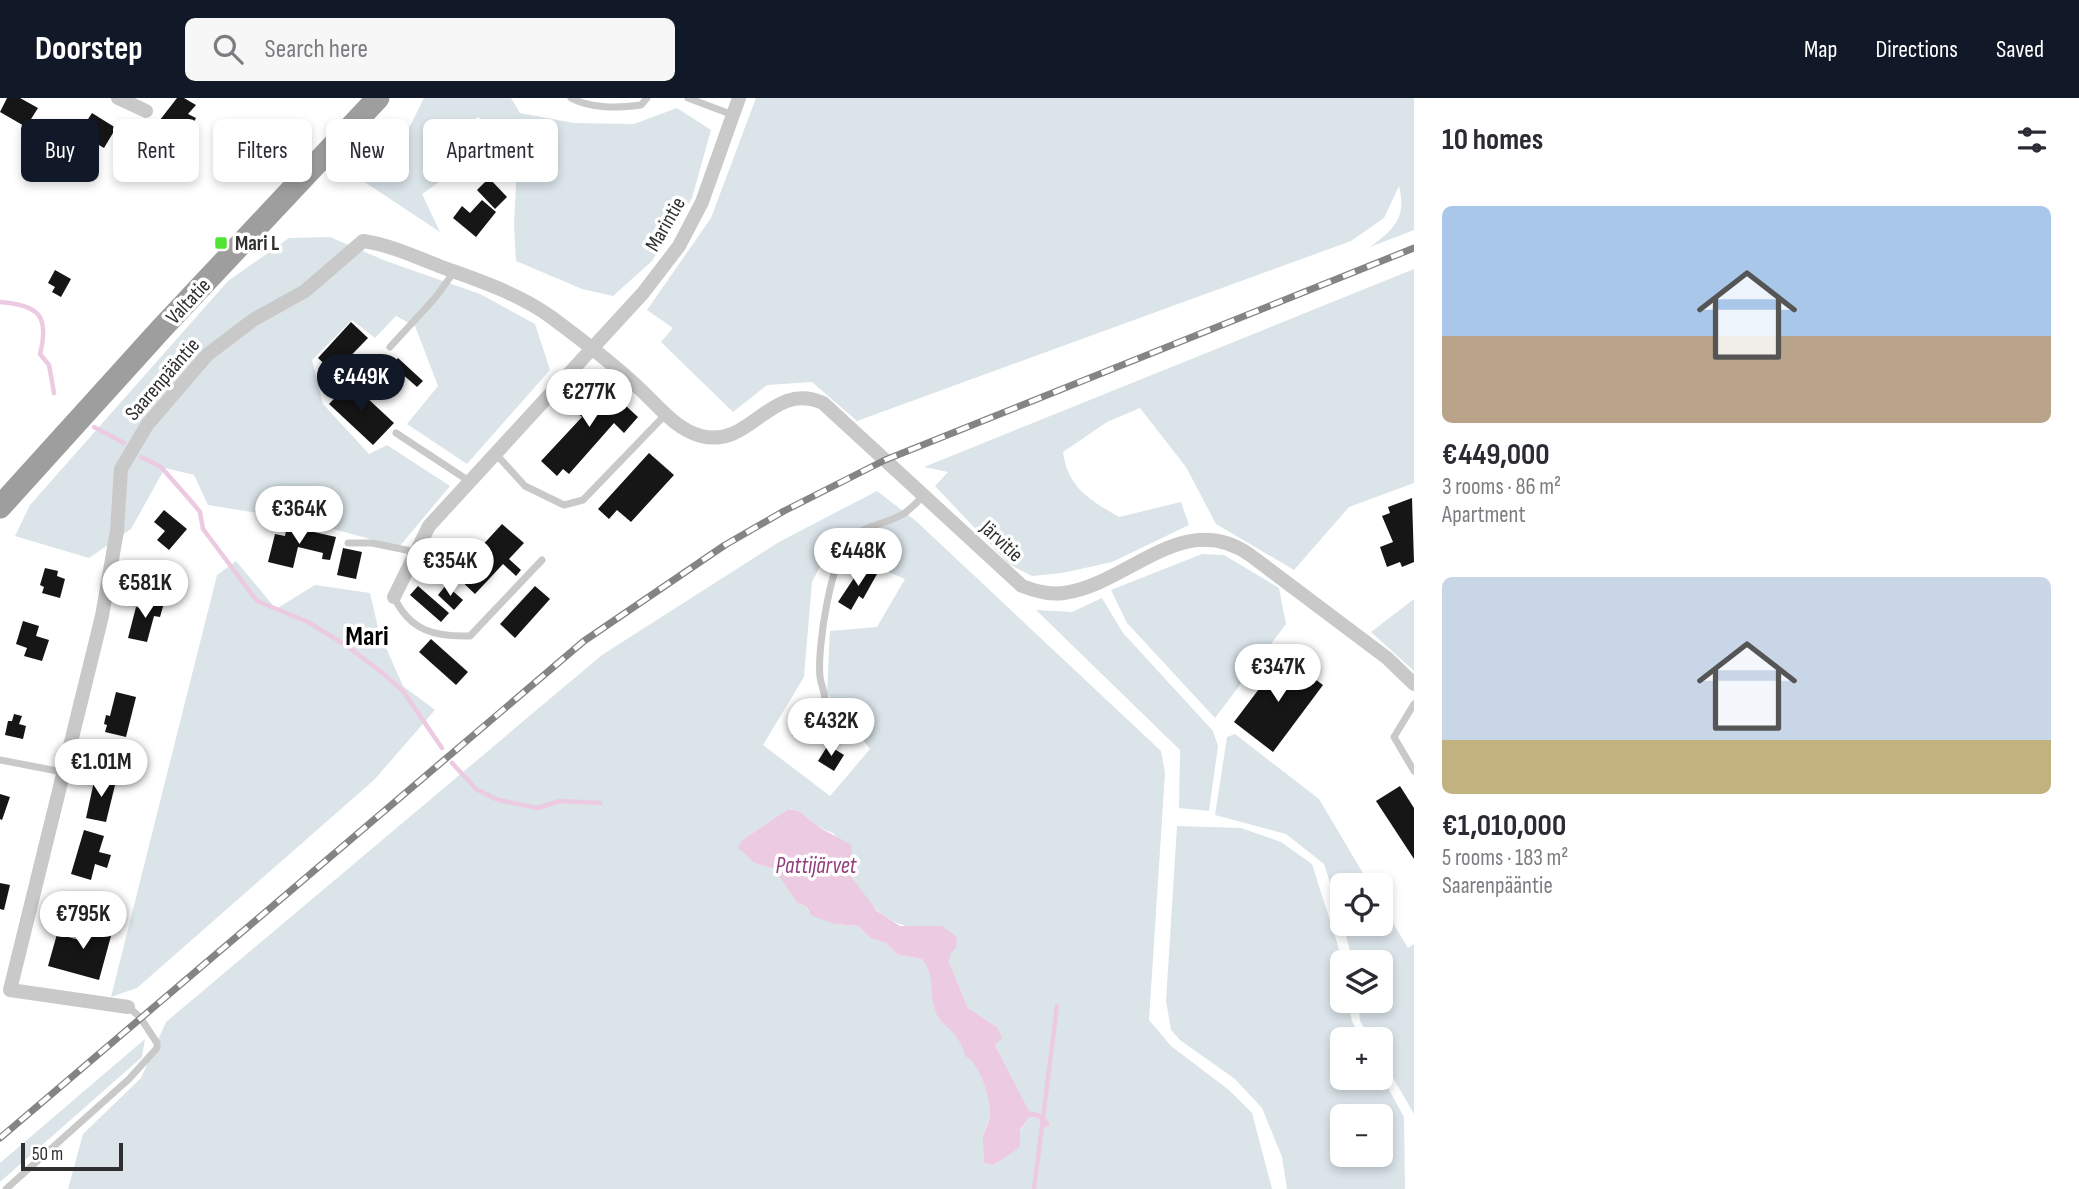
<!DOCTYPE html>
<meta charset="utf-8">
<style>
:root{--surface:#fff;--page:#f7f7f7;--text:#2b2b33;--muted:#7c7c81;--accent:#111827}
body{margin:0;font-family:"Sofia Sans Condensed",sans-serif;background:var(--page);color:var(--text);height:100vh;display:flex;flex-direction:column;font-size:26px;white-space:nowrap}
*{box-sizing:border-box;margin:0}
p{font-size:23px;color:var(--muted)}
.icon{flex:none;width:38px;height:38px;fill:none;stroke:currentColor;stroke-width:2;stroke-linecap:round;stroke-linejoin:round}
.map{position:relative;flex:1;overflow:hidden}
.panel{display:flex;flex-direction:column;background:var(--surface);width:665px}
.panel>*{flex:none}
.banner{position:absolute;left:21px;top:21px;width:665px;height:63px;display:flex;gap:14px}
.tools{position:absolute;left:1330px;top:775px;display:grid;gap:14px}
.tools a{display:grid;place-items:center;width:63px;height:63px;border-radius:10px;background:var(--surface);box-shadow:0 4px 10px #0003;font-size:35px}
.scale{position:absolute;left:21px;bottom:18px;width:102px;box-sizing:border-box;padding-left:7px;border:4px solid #2f2f2f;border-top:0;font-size:19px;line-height:24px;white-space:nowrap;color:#2f2f2f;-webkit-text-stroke:5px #fff;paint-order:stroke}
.price{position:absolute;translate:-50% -60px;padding:0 16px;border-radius:24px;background:#fff;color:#222;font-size:23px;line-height:46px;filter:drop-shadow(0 2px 4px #0008)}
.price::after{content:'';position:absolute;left:50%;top:42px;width:21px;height:16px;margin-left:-10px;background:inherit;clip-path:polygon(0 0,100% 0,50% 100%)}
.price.active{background:var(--accent);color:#fff}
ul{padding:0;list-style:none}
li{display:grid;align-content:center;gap:14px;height:371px;padding:0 28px}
li span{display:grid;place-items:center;height:217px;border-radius:10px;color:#555}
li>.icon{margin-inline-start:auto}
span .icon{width:126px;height:126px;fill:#fffc;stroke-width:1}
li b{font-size:30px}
h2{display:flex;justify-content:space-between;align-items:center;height:84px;padding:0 28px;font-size:30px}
.tag{padding:0 24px;border-radius:10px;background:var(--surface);box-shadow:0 4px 10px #0003;font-size:24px;line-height:63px}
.tag.active{background:var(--accent);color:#fff}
header{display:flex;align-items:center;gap:42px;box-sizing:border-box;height:98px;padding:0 35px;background:var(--accent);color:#fff}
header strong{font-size:33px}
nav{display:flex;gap:38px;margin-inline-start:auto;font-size:24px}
.search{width:490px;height:63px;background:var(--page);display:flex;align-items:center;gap:18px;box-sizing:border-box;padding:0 24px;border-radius:10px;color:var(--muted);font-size:26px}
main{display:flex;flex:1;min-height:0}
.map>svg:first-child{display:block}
.green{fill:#dae4e9;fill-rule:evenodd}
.water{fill:#eccae2}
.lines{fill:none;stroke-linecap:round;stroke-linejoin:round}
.stream{stroke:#eccae2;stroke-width:4.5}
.building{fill:#161616}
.service{stroke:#c9c9c9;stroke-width:7}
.minor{stroke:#c9c9c9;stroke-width:14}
.trunk{stroke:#9e9e9e;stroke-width:23}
.rail-casing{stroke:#848484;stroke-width:7}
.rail{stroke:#fff;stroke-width:4.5;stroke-dasharray:13;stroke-linecap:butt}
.poi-dot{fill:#51e434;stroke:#fff;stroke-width:2.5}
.labels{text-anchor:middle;stroke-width:7;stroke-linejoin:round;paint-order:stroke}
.street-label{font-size:21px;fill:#2f2f2f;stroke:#fff}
.poi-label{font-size:21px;font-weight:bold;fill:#2f2f2f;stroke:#fff;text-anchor:start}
.water-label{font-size:23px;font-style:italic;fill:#913d79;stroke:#fff}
.district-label{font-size:28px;font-weight:bold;fill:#000;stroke:#fff}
</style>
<header>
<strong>Doorstep</strong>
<div class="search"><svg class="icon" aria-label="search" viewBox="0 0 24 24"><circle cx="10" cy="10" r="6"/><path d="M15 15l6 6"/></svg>Search here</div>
<nav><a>Map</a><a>Directions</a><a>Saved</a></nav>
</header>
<main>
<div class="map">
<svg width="1414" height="1091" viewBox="0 0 1414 1091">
<rect width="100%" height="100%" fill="#fff"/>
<!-- green -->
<g class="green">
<path d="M424 0H511L520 15 574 25 634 26 677 10 711 32 692 100 652 163 613 198 582 191 516 163 514 125 518 50 478 19 457 36 458 71 422 96 440 134 363 83 403 42Z"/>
<path d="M756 0H1414V132L1370 149C1394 131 1407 120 1399 88L1384 120 1351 143 857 323 812 284 767 287 733 314 661 244 673 230 647 212 711 120Z"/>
<path d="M330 139 386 163 480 196 535 226 550 272 467 366 407 326 438 288 415 228 396 218 375 240 352 222 312 262 323 306 369 356 387 347 450 388 399 449 301 422 208 407 194 377 165 370 131 431 89 460 15 438 30 407 228 183 289 140Z"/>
<path d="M1414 171V385L1349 409 1294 472 1216 426 1186 369 1140 310 1107 324 1063 354C1068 390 1090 402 1119 419L1181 404 1189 427 1112 464 1062 475 1032 478 1009 466 935 388 948 374 924 369Z"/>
<path d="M877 393 916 423 1161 653 1165 675 1149 922 1171 948 1229 992 1252 1015 1272 1091H68L83 1036 141 980 166 924 602 557 779 444ZM830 449 905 481 877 529 830 533 827 595 870 651 830 698 763 647 804 579 812 484ZM788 711 799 713 820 730 833 735 853 760 850 776C872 814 896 837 942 828L949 864 968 910 997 929 995 947 1029 1014 1039 1015 1049 1028 1042 1031 1044 1027 1038 1020 1029 1019 1002 1061 995 1067 983 1065C984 1056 983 1051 983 1043 982 1034 990 1025 990 1016 990 999 980 966 965 957 959 932 940 929 935 913 928 892 938 882 922 861L898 857 886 845 870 840 858 828 834 826 808 813 806 808 797 805 774 771 755 765 741 743Z"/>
<path d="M1202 456 1224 457 1279 490 1286 526 1215 620 1127 525 1111 492Z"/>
<path d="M236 463 276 511 315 487 370 495 379 534 403 588 435 612 374 682 137 890 111 899 217 477Z"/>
<path d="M1102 500 1123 535 1213 633 1218 648 1209 713 1179 710 1180 652 1036 512 1072 514Z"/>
<path d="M1414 501V573L1371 534Z"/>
<path d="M1235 636 1319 701 1370 787 1342 788V822L1324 766 1286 736 1215 717 1227 639Z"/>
<path d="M1177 728 1241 730 1281 744 1312 766 1339 851 1342 871V903H1348L1352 923 1361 941 1342 942V980H1381V977L1404 1019 1405 1091H1287L1282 1059 1262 1010 1235 981 1180 942 1171 932 1166 903ZM1342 1018H1381V1057H1342Z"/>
<path d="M1381 805 1408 850 1414 846V1016L1381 959V942L1371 941 1360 923 1358 903H1381V864H1353L1343 826H1381Z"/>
<path d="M145 941 142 959 0 1084V1065Z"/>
</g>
<!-- water -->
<path class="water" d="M788 711 799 713 820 730 852 747 850 777 877 813 900 828H942L957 839 956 850 950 856 949 864 968 910 997 929 1002 940 995 947 1029 1013 1039 1015 1049 1024V1028L1042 1031 1044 1027 1038 1020 1029 1019 1020 1032V1049L994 1067 983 1065C984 1057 983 1051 983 1043 982 1034 990 1026 990 1017 990 999 980 966 965 958 959 932 940 929 935 913 928 893 937 881 922 861L898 857 886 845 870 840 858 828 834 826 811 817 806 808 797 805 774 771 755 765 738 750 741 743Z"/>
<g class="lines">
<!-- stream -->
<g class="stream">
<path d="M0 204C38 207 50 217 40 256L49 267 54 295"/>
<path d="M94 329 124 345"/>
<path d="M141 359 161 369 191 403 200 414 203 431 257 503 308 524 344 546 380 573 403 593 442 650"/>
<path d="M452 665 476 691 498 702 538 710 560 703 600 705"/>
<path d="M1034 1091 1057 908"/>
</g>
</g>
<!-- building -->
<g class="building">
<path d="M7 0H20L38 10 26 29 0 14Z"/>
<path d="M177 0H184L196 7 188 16 196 20 191 29 183 25 176 38 156 27Z"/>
<path d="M92 15 116 30 104 50 79 35Z"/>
<path d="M144 38 161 47 153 61 156 63 151 72 138 65 133 74 122 68 128 57 132 59 138 44Z"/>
<path d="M489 80 507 99 495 111 477 92Z"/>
<path d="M482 102 496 114 476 139 453 120 462 108 470 115Z"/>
<path d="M55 172 71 181 61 199 52 194 55 189 48 185Z"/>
<path d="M351 224 368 240 334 275 318 260Z"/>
<path d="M398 260 423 283 417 289 392 267Z"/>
<path d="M350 284 394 325 373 347 329 306Z"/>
<path d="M600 284 638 319 624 335 614 325 569 376 563 371 557 378 541 363 582 319 574 312Z"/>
<path d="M649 355 674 377 631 424 617 412 609 421 598 411Z"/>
<path d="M1412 400 1414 464 1402 469 1400 464 1387 469 1380 449 1393 444 1382 418 1390 415 1388 409Z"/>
<path d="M164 412 187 431 169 452 157 442 165 433 154 424Z"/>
<path d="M502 426 524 445 509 461 521 472 516 478 503 466 475 496 455 477Z"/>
<path d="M287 428 336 439 330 462 322 461 323 455 298 449 293 470 268 464 275 436 285 438Z"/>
<path d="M343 450 362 454 356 481 337 477Z"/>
<path d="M862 468 877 476 863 501 859 498 851 512 838 504Z"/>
<path d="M45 470 58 473 57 478 65 481 60 500 42 495 44 489 40 487Z"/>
<path d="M446 487 463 502 454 512 438 497Z"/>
<path d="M418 488 449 515 441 524 410 497Z"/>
<path d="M535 488 550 501 515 540 500 526Z"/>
<path d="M144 500 164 505 160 519 154 518 147 544 128 540 136 509 142 510Z"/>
<path d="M23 523 39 528 36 538 49 542 42 563 24 558 27 550 16 546Z"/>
<path d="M431 541 468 574 456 587 419 554Z"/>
<path d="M1284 558 1323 587 1273 654 1234 624Z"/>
<path d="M116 594 136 599 126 639 105 634 107 627 104 626 106 617 110 618Z"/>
<path d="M800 608 817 617 803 643 792 637 796 630 789 627Z"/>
<path d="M14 616 22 618 19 626 26 628 23 641 5 637 8 623H12Z"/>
<path d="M828 647 844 657 834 673 818 663Z"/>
<path d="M95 679 116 683 106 724 86 720Z"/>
<path d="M1400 688 1414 710V761L1376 703Z"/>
<path d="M0 696 10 699 2 722 0 721Z"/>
<path d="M84 732 104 738 99 754 111 757 107 770 95 766 91 782 71 776Z"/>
<path d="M0 785 10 787 4 812 0 811Z"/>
<path d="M89 820 114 827 99 882 48 868 57 836 83 843Z"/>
</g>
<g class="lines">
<!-- service -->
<g class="service">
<path d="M571 0C593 11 617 10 641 7L647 0"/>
<path d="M688 0 733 17"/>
<path d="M390 249 435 200 454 174"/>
<path d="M396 335 469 383"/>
<path d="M495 355 525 388 564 407 583 402 665 317"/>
<path d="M348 445H372L416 454"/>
<path d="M394 499C410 533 435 539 470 538L542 462"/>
<path d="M825 600C824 593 821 586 820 579 817 549 831 457 853 438 868 426 887 426 903 416 910 412 917 404 923 398"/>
<path d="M1414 606 1394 639 1414 673"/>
<path d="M0 662 63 674"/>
<path d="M6 1091 129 981 157 950V945L140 919 128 909"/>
</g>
<!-- minor -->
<g class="minor">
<path d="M118 0 146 13"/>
<path d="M394 499 429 428 643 195 679 148 702 104 739 0"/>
<path d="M128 909 10 892 102 518 117 433 121 371 147 327 207 257 253 222 305 193 363 143C390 147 414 158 439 168 477 182 518 195 551 219 582 242 615 267 642 293 660 310 676 331 701 338 752 351 770 282 823 305L1022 488C1036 493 1049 497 1064 495 1129 486 1183 410 1250 457L1387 560 1414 586"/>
</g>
<!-- trunk -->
<path class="trunk" d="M0 409 162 230 378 0"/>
<defs>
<path id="rail" d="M0 1040 584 543 725 447 784 413 885 362 1414 150"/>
</defs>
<!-- rail casing -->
<use href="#rail" class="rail-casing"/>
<!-- rail -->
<use href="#rail" class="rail"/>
</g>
<!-- markers -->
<rect class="poi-dot" x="214" y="138" width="14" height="14" rx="3.5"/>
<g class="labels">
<!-- street labels -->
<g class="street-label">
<text transform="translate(665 126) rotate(-60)" y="7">Marintie</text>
<text transform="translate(188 203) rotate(-47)" y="7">Valtatie</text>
<text transform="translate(162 281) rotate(-49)" y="7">Saarenpääntie</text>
<text transform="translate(1002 443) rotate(43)" y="7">Järvitie</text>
</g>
<!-- poi labels -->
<g class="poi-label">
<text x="235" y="152">Mari L</text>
</g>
<!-- water labels -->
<g class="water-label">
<text x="816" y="775">Pattijärvet</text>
</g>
<!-- district labels -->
<g class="district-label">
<text x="367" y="547">Mari</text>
</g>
</g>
</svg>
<div class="tools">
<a><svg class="icon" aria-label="locate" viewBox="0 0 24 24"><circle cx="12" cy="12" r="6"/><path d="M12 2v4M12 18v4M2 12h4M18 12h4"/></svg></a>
<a><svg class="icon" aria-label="layers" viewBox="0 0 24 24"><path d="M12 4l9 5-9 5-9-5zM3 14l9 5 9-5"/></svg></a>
<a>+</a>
<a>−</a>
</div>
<div class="scale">50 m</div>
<b class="price active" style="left:361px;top:316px">€449K</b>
<b class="price" style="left:589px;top:331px">€277K</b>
<b class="price" style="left:299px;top:448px">€364K</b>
<b class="price" style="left:858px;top:490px">€448K</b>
<b class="price" style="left:450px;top:500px">€354K</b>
<b class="price" style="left:145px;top:522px">€581K</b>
<b class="price" style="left:1278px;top:606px">€347K</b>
<b class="price" style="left:831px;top:660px">€432K</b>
<b class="price" style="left:101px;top:701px">€1.01M</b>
<b class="price" style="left:83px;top:853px">€795K</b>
<div class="banner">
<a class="tag active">Buy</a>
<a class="tag">Rent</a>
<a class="tag">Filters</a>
<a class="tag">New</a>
<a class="tag">Apartment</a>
</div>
</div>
<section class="panel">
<h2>10 homes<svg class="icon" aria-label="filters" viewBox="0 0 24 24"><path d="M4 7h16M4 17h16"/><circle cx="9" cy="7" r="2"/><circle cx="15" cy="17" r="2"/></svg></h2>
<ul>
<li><span style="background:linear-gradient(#a9c7e8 60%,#b9a48a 0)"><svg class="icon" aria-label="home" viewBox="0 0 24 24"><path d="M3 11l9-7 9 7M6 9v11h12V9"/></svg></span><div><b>€449,000</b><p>3 rooms · 86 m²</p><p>Apartment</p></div></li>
<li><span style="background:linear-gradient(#c9d6e8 75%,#c2b280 0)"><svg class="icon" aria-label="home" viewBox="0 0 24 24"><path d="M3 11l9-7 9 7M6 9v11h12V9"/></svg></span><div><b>€1,010,000</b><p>5 rooms · 183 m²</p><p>Saarenpääntie</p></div></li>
</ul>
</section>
</main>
